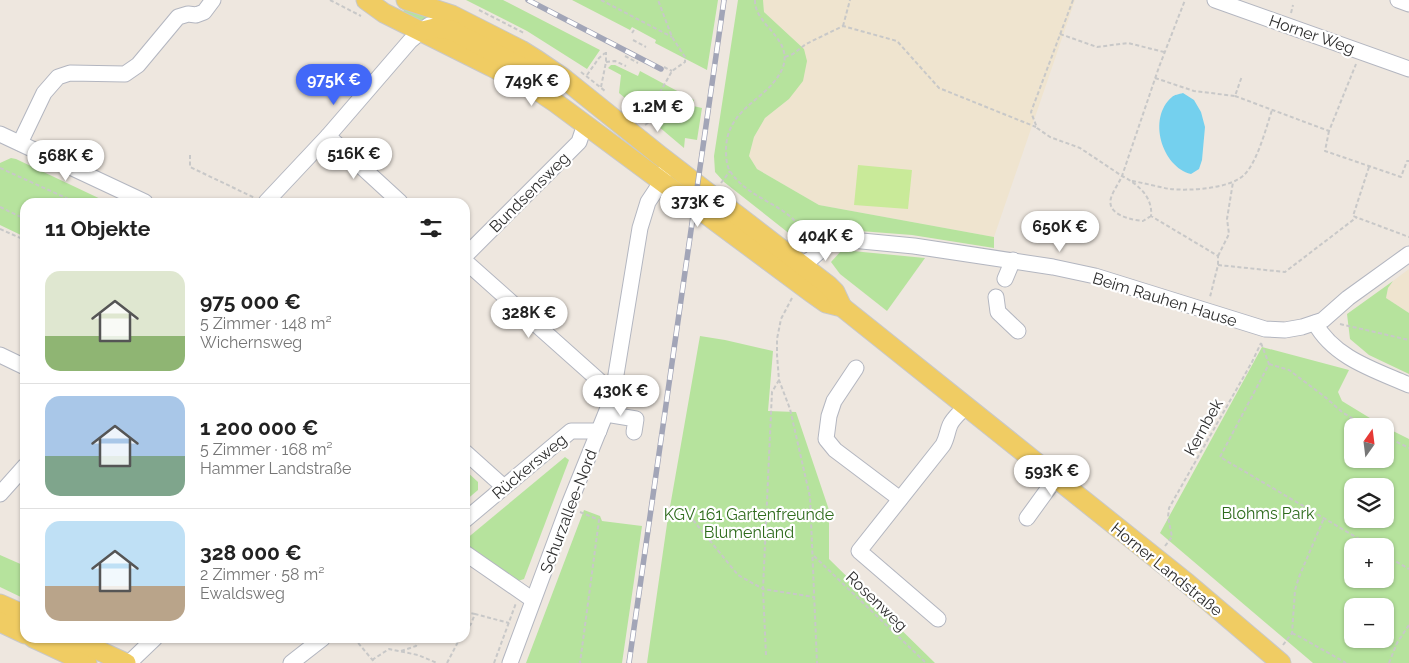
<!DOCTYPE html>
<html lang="de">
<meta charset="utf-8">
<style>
:root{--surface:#fff;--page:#f2f2f2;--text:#222;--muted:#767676;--line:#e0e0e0;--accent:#4268f8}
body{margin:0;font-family:Raleway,sans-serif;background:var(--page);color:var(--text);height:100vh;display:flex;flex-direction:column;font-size:19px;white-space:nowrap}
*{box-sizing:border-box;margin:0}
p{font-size:16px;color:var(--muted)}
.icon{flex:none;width:28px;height:28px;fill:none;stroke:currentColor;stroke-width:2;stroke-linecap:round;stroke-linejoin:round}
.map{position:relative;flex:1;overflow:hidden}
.panel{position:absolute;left:20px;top:198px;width:450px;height:445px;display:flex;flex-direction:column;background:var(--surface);border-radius:15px;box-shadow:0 1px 4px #0004}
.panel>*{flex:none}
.needle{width:32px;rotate:14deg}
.buttons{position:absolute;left:1344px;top:418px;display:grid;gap:10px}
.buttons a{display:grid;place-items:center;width:50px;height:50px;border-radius:10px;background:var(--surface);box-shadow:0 1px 4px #0004;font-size:25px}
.price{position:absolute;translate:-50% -42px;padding:0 11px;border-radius:18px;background:#fff;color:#222;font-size:16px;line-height:32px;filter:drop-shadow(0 1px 2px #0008)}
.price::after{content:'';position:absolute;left:50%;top:30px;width:15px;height:11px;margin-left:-8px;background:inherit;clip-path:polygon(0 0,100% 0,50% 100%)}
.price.current{background:var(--accent);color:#fff}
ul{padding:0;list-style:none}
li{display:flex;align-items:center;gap:15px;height:125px;padding:0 25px}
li+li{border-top:1px solid var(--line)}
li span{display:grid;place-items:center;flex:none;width:140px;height:100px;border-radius:15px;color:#555}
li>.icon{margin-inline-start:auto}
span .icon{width:60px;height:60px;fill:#fffc;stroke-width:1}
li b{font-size:21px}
h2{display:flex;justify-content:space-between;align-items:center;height:60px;padding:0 25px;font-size:21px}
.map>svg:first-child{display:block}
.education{fill:#efe4cf}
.green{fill:#b6e39d;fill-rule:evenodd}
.pitch{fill:#c9ea99}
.water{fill:#74d0ee}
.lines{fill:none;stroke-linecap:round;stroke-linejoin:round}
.minor-casing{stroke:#b3b6c0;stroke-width:17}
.major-casing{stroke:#c8c8c8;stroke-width:21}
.path{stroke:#c8c8c8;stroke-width:2;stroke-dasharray:4 2.5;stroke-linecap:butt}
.minor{stroke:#fff;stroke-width:15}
.major{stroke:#f0cc63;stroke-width:19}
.rail-casing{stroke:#a2a5b7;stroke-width:5.5}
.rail{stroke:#fff;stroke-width:4;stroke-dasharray:11;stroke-linecap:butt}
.labels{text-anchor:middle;stroke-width:4.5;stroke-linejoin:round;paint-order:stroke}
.street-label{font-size:16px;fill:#2d2d2d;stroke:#fff}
.park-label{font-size:16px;fill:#2e6b1c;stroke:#fff}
</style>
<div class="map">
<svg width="1409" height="663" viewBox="0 0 1409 663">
<rect width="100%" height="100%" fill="#eee7df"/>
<!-- education -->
<g class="education">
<path d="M763 0H1075L994 237 819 205 757 169 749 156 754 137 765 118 789 99 804 49 764 12Z"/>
<path d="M1409 269V313L1386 298 1388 288 1393 281Z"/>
</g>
<!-- green -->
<g class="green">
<path d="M466 0H503L600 50 587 69 527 31Z"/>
<path d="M572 0H718L707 70 655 43 656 40 632 27 630 30Z"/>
<path d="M738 0H763L764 12 804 49 807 61 803 81 789 99 765 118 754 137 749 156 757 169 819 205 994 237V248L912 235 847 230 827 233 800 242 724 182 715 172 714 156Z"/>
<path d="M405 7 433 17 426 24 403 12Z"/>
<path d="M611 65H615L638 76 640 71 694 100 693 106 702 108 697 140 685 138 684 148 619 93 621 75 608 68Z"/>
<path d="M11 158 16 159 107 202H25V237L0 225V163Z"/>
<path d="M842 250 925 258 887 311 840 274 831 262Z"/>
<path d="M1393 281 1388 288 1386 298 1409 313V374L1369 355 1350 339 1347 314Z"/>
<path d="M700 336 725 340 773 351 768 411 796 412 829 510V559L935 663H647L667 524Z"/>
<path d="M1262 347 1349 370 1338 392 1342 401 1383 426H1352V459H1385V427L1409 439V663H1313L1160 533ZM1352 486H1385V519H1352ZM1352 546H1385V579H1352ZM1352 606H1385V639H1352Z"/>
<path d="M565 457 569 460 524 579 518 581 511 579 465 545V540Z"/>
<path d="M465 470 478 482V490L465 501Z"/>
<path d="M584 510 600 516 602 521 642 526 622 663H526Z"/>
<path d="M0 555 25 566V599L0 587Z"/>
</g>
<!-- pitch -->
<path class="pitch" d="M858 165 912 170 908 209 854 205Z"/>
<!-- water -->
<path class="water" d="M1183 93 1194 100 1201 112 1205 127 1202 160 1199 169 1191 174C1162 167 1147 118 1172 97 1174 95 1179 94 1183 93Z"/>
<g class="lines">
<defs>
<g id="minor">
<path d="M1215 0 1409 69"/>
<path d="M1398 0 1409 4"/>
<path d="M0 134 145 202"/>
<path d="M328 136 400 202"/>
<path d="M20 143 44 93 58 77 70 73 125 74 138 65 178 17 188 14 196 15 204 12 213 0"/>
<path d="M266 202 328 136 410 41 429 25"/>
<path d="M465 256 579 142 585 124"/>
<path d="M465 261 613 393"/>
<path d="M792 264H802L811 259 829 243 841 239 914 246 1053 267 1095 276 1265 329 1285 330 1302 327 1323 320 1348 298 1409 254"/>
<path d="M1005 279 1013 260"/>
<path d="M996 297 998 312 1018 331"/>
<path d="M1315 323C1334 358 1375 370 1409 385"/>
<path d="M0 355 25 367"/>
<path d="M856 368 834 401 829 416 826 439 835 450 900 499"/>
<path d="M606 414 636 419 634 432"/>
<path d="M465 452 504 487"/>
<path d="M0 494 25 466"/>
<path d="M1027 518 1056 478"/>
<path d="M465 520 571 431H599"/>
<path d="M465 553 533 600"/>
<path d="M938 619 859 551 943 445C947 438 947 432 950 425 953 418 961 412 966 406"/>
<path d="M129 663 155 638"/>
<path d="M291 663 323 638"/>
<path d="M510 663 568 507 608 408 613 393 640 228 648 202 662 181 664 172"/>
</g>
<g id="major">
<path d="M366 0 384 13 492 67 541 93 556 103 812 293 826 303 842 307 1187 583 1281 663"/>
<path d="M406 0 452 15 521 50 537 60 562 77 659 155 828 285 835 292 842 307"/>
<path d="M423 31 435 28 451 30 554 84"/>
<path d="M0 604 25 615"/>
<path d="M0 622 25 634"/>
<path d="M33 638 87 663"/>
<path d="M72 638 126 663"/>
</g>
</defs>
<!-- minor casing -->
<use href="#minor" class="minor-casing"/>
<!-- major casing -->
<use href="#major" class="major-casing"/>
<!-- path -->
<g class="path">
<path d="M330 0 361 16"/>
<path d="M601 0 672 37"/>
<path d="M755 0C754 25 793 38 783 67 770 100 727 106 726 149 726 155 726 165 730 171 748 199 783 203 800 227 804 232 805 239 807 245"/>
<path d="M1073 0 1031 112 1037 128 1050 137 1080 148 1122 176 1159 67 1185 0"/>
<path d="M479 10 524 33"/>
<path d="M1291 13 1293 5"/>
<path d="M843 26 850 0"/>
<path d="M632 33 634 30"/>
<path d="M1060 34 1097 47 1128 43 1164 52"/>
<path d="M633 40 646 47"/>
<path d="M625 56 638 63"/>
<path d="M785 57 793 54 806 44 843 26 897 41 939 88 1036 127"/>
<path d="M606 62 615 61 626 66"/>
<path d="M664 67 672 71"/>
<path d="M581 72 605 91"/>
<path d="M587 75 599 58 605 53"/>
<path d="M1155 78 1194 91 1235 96 1242 76"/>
<path d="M601 87 606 62V52"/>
<path d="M1235 96 1329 131 1356 64"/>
<path d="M645 125 657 117 659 94 672 71 685 62V57L672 37 658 0"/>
<path d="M1329 131 1325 151 1401 177 1407 161H1409"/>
<path d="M190 155V167L255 198"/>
<path d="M1369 167 1353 216 1409 237"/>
<path d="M0 168 75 202"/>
<path d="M1132 181C1145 183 1158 187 1170 189 1189 191 1231 189 1245 174 1258 160 1266 128 1272 110"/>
<path d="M721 183 730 171"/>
<path d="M0 207 25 219"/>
<path d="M1151 216 1143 221C1132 220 1106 215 1111 198 1113 191 1119 183 1122 176 1138 184 1153 197 1151 216L1218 256V265L1210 297"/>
<path d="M0 229 25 240"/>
<path d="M1218 256 1229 234 1227 219 1233 182"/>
<path d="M1218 265 1285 272 1357 217"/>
<path d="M792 298 781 319 777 339V355L779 380 790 409 810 497 817 663"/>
<path d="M1340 324 1409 340"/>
<path d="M1261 343 1269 364 1220 457 1371 546"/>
<path d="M1269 364 1289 370 1325 397 1342 412 1364 426"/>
<path d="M1385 436 1409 448"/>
<path d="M580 512 599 520 580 663"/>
<path d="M693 520 738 575 763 589 814 597"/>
<path d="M1165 546 1172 537 1168 517 1169 508 1252 362 1261 343"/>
<path d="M1385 555 1409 569"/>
<path d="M814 556 926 663"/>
<path d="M465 612 475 614"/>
<path d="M465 631 471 624 475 614 509 623"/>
<path d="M1292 633 1302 638 1346 663"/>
<path d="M354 638 375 663"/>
<path d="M1283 645 1292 633 1295 590 1299 577 1324 518"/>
<path d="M401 651 416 646 420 638"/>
<path d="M766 655 763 589 771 413 772 392 779 380"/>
<path d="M372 660 389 649 418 655 437 663"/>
<path d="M447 663 460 638"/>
<path d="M494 663 516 603"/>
<path d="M1389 663 1397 643 1409 625"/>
</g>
<!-- minor -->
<use href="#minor" class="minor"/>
<!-- major -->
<use href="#major" class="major"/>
<defs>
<g id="rail">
<path d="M528 0 661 69"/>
<path d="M629 663 724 0"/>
</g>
</defs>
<!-- rail casing -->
<use href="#rail" class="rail-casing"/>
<!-- rail -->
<use href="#rail" class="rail"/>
</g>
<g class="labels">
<!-- street labels -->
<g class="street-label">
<text transform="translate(1312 34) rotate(19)" y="6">Horner Weg</text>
<text transform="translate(529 192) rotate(-45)" y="6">Bundsensweg</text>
<text transform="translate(1165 299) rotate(17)" y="6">Beim Rauhen Hause</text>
<text transform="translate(1203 427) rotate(-61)" y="6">Kernbek</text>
<text transform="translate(529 466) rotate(-40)" y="6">Rückersweg</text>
<text transform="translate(568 511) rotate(-69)" y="6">Schurzallee-Nord</text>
<text transform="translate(1167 569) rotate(39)" y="6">Horner Landstraße</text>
<text transform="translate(877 601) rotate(44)" y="6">Rosenweg</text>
</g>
<!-- park labels -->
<g class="park-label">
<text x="1268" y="519">Blohms Park</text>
<text x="749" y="520">KGV 161 Gartenfreunde<tspan x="749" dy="18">Blumenland</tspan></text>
</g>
</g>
</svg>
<div class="buttons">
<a><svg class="needle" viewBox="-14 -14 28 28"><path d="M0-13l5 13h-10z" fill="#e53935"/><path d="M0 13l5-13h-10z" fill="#767676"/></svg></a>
<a><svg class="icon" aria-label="layers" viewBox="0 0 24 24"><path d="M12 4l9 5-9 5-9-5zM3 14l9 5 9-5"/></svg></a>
<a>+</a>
<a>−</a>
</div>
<b class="price current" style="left:334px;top:106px">975K €</b>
<b class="price" style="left:532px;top:107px">749K €</b>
<b class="price" style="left:658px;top:133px">1.2M €</b>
<b class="price" style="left:354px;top:180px">516K €</b>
<b class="price" style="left:66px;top:182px">568K €</b>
<b class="price" style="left:698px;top:228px">373K €</b>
<b class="price" style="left:1060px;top:253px">650K €</b>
<b class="price" style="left:826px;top:262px">404K €</b>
<b class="price" style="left:529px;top:339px">328K €</b>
<b class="price" style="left:621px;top:417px">430K €</b>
<b class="price" style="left:1052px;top:497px">593K €</b>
<section class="panel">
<h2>11 Objekte<svg class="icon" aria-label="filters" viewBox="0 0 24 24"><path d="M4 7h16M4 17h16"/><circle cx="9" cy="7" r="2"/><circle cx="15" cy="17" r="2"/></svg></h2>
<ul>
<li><span style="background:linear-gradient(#dfe7d0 65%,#8fb573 0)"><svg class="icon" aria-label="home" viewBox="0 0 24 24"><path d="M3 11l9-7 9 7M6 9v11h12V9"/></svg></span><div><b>975 000 €</b><p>5 Zimmer · 148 m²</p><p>Wichernsweg</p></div></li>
<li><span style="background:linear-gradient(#a9c7e8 60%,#7fa58c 0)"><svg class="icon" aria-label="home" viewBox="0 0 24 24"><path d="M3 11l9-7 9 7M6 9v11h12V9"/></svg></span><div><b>1 200 000 €</b><p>5 Zimmer · 168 m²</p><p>Hammer Landstraße</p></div></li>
<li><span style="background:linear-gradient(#bfe0f5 65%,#b9a48a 0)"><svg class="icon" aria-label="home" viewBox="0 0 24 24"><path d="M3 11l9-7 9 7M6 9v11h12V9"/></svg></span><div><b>328 000 €</b><p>2 Zimmer · 58 m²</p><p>Ewaldsweg</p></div></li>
</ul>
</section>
</div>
